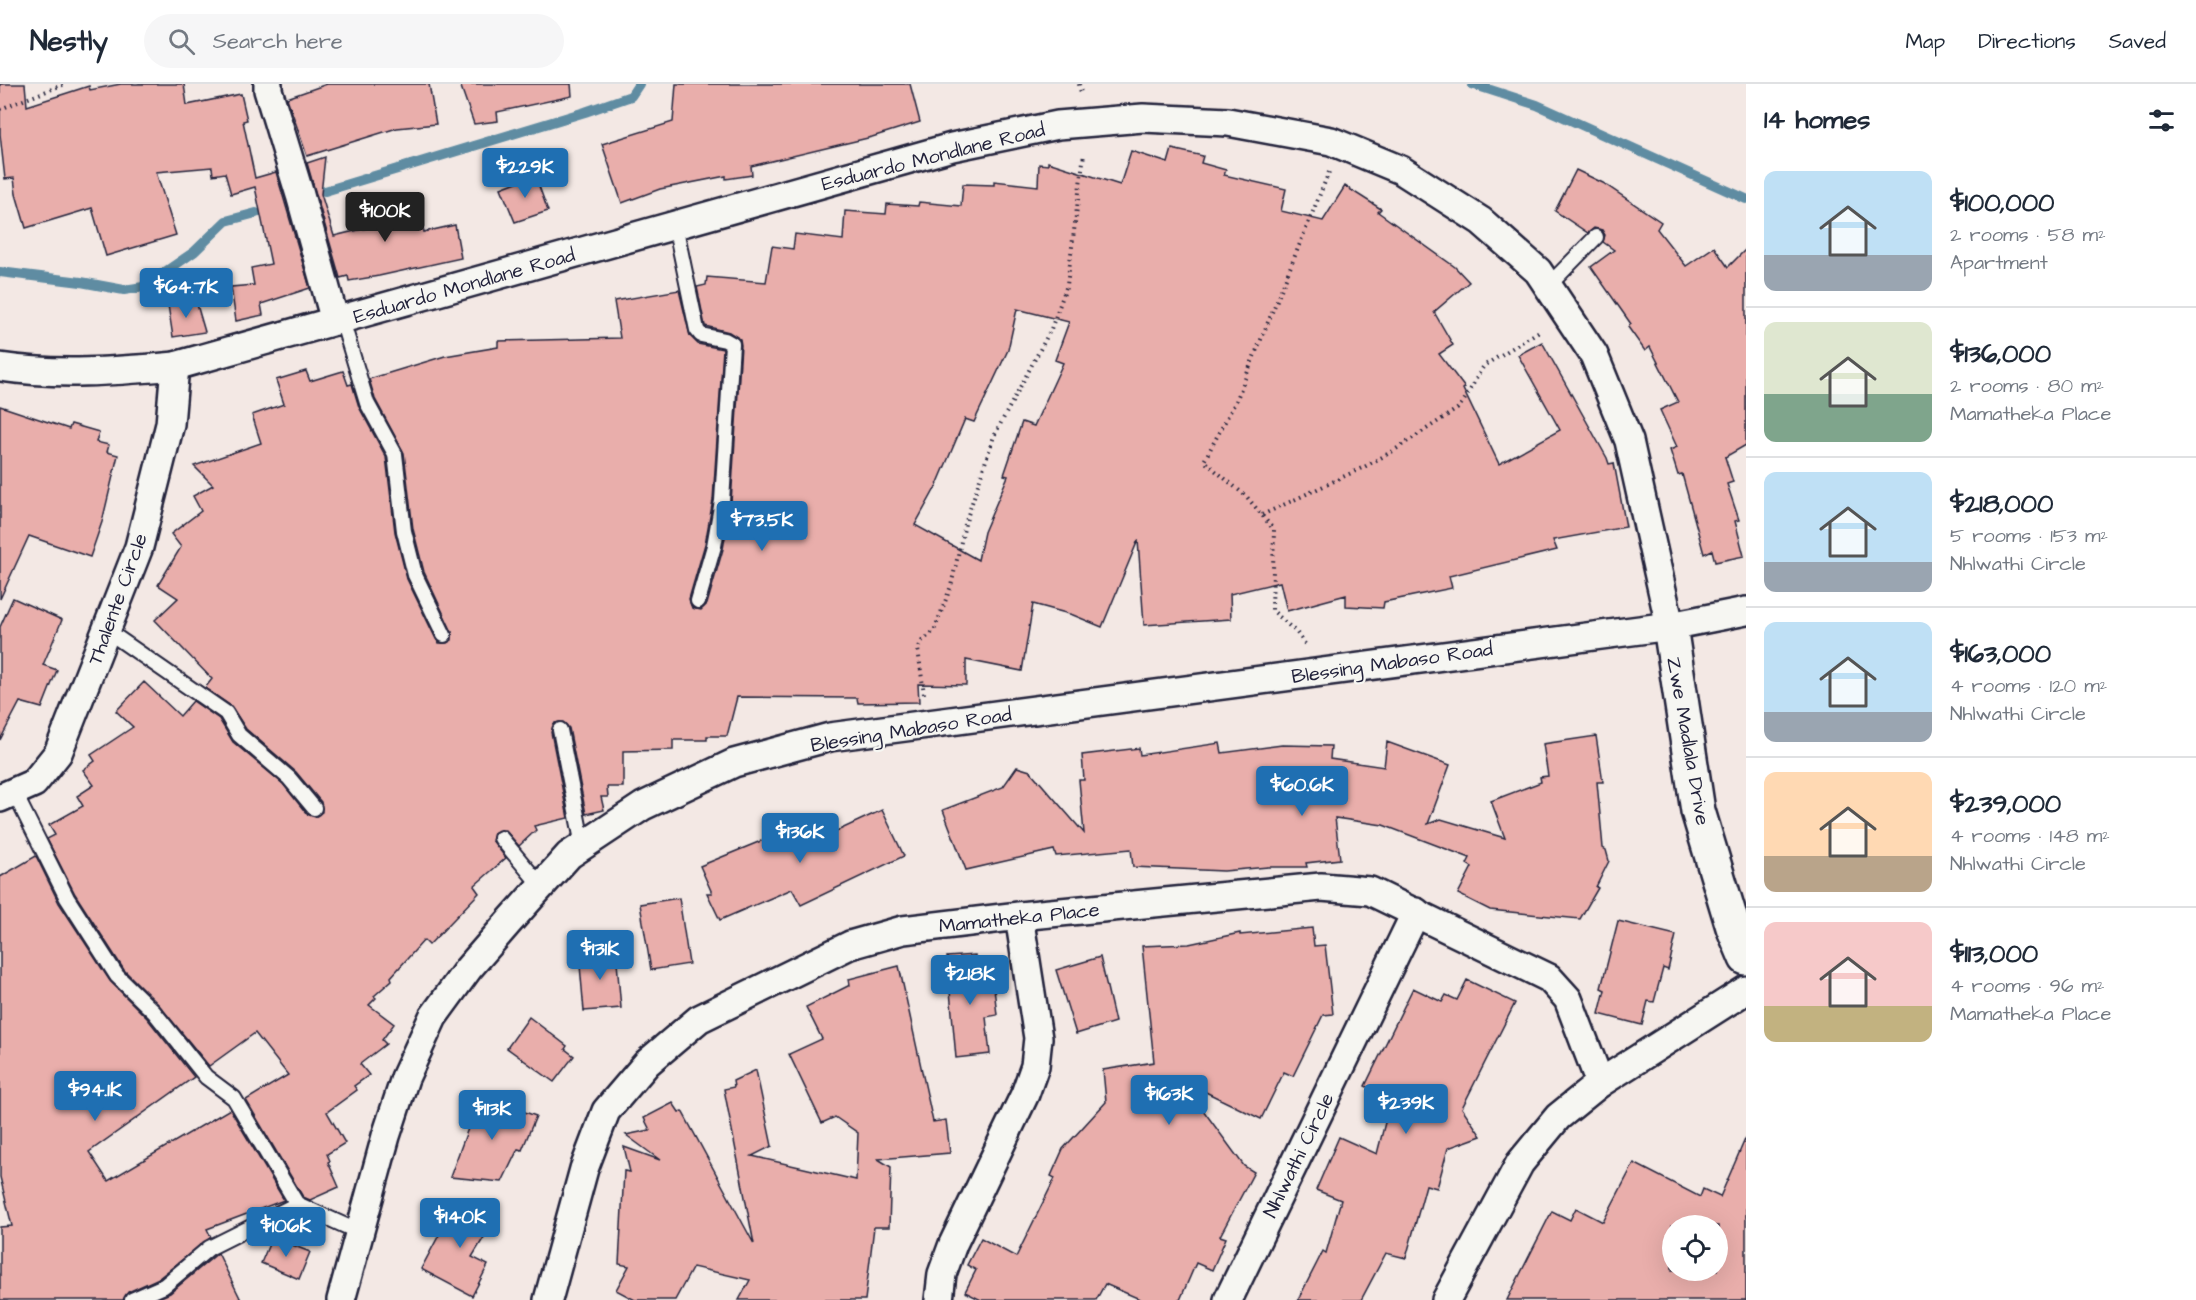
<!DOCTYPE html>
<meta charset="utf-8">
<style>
:root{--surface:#fff;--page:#f6f6f7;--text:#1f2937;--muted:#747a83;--line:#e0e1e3;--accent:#1f6fb2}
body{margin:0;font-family:"Architects Daughter",sans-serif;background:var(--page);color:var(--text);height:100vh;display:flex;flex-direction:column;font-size:22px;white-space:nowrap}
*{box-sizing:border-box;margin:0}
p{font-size:20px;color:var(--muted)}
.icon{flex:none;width:33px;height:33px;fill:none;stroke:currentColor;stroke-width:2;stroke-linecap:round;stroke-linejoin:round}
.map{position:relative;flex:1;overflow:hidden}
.sheet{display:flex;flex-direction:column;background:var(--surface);width:450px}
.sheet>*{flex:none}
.tools{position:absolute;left:1662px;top:1131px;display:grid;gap:12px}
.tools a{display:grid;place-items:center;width:66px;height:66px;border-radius:50%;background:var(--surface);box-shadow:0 6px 24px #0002;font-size:30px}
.price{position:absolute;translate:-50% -51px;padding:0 14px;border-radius:6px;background:var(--accent);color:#fff;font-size:20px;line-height:39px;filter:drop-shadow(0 2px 3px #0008)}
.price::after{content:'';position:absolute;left:50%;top:36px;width:18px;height:14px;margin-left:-9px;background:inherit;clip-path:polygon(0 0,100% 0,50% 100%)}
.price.on{background:#222;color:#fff}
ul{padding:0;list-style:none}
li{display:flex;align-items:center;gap:18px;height:150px;padding:0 18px}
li+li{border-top:2px solid var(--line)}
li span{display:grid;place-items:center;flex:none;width:168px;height:120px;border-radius:12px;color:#555}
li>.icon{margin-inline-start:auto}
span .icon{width:72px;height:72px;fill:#fffc;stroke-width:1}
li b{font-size:26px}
h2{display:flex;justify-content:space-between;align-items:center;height:72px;padding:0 18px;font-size:26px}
header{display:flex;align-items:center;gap:36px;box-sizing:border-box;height:84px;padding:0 30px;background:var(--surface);border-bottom:2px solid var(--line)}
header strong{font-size:28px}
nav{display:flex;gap:33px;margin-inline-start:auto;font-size:21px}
.search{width:420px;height:54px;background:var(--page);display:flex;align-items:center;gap:15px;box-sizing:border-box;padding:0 21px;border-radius:33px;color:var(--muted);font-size:22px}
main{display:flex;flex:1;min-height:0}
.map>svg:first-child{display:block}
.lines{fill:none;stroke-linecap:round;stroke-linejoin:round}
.stream{stroke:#5f8ca2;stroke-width:10}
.building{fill:#e9aeab;stroke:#22223b;stroke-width:1.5;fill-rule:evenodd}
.service-casing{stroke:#22223b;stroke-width:18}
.minor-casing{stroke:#22223b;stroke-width:32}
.tertiary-casing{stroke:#22223b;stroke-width:38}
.path{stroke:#22223b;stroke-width:4;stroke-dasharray:1.5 4.5;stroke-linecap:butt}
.service{stroke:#f6f6f2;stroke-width:14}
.minor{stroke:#f6f6f2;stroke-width:27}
.tertiary{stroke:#f6f6f2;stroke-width:33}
.labels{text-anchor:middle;stroke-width:4.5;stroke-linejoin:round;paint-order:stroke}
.street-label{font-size:20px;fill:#22223b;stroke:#f6f6f2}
</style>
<header>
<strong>Nestly</strong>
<div class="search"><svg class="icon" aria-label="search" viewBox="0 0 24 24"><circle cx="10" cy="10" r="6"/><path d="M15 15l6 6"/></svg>Search here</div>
<nav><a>Map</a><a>Directions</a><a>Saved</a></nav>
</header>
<main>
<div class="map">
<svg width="1746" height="1216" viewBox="0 0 1746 1216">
<rect width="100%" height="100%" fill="#f3e8e4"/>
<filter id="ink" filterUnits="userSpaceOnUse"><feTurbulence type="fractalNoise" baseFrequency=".0167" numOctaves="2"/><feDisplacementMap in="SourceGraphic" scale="12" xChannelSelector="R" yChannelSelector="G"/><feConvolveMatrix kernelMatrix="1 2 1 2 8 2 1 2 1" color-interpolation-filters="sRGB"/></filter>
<g filter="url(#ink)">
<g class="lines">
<!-- stream -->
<g class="stream">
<path d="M1472 0 1537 21 1746 115"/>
<path d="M325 107 585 28 631 12 639 0"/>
<path d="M0 188 81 198 124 206 143 203 194 168 226 137 256 129"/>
</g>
</g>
<!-- building -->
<g class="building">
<path d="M0 0H25L27 22 89 2 90 6 121 0H184L187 21 241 10 247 36 243 37 255 94 276 88 310 204 261 220 263 231 236 237 231 203 254 201 251 184 271 180 255 103 231 110 225 89 213 91 212 83 156 88 176 151 106 172 92 124 26 144 16 110 14 94 5 95 0 50Z"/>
<path d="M327 0H429L436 40 397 44 307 72 287 14Z"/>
<path d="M460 0H571L572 12 497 28 498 37 474 40Z"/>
<path d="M676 0H910L920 38 872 53 751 82 752 91 726 95V92L660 105 622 119 602 60 673 38Z"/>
<path d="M1172 65 1203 72 1201 79 1226 86 1224 91 1286 105 1281 127 1323 137 1345 102 1381 125 1378 128 1455 183 1469 198 1434 228 1453 261 1439 270 1465 304 1463 305 1499 380 1560 346 1518 271 1542 258 1607 374 1609 380 1614 379 1626 443 1553 456 1557 466 1449 492 1452 504 1384 518 1383 524 1346 522V511L1287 527 1280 498 1230 510 1231 535 1144 541 1138 456 1102 543 1073 531 1033 520 1022 587 966 576V601L918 600 919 618 858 619 857 614 737 613 727 652H707V656H673V666L623 667V703H607L608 713H601L604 726 586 730 569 644 563 638 555 639 551 648 568 734 534 742 536 746 519 762 505 746 495 748 492 756 506 774 474 802 479 809 429 861 424 856 391 893 392 896 374 912 376 914 369 921 394 940 382 956 386 960 360 980 369 991 354 1002 357 1006 327 1028 345 1059 327 1070 330 1077 328 1078 339 1103 310 1116 303 1113 246 1016 288 991 255 949 209 982 160 922 124 886 75 810 47 755 55 751 49 741 83 722 77 712 94 701 83 686 95 677 91 671 133 643 116 627 144 598 180 632 193 617 219 635 233 658 283 700 307 730 315 733 322 728 321 718 296 688 246 645 231 622 205 604 212 595 155 536 178 514 158 501 181 463 171 450 201 427 193 412 213 401 194 382 261 359 252 331 284 320 276 296 306 287 310 297 343 287 348 301 352 300 359 323 386 373 395 448 407 495 436 555 439 559H447L452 556V548L424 488 413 445 404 369 375 315 369 295 445 272 498 263V257L620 254 614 217 679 206 690 252 698 260 723 265 713 416 705 460 689 515 692 524 701 526 707 520 723 465 731 419 741 261 740 255 729 248 705 242 697 203 706 201 707 193 766 198 772 162 793 165 795 150 843 156 845 127 886 130 887 120 918 122 919 118 961 122 963 100 994 101V97L1038 102 1039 80 1048 81V78L1120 101 1131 67 1168 79ZM1017 225 1069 238 1055 276 1063 279 1034 342 1022 338 1004 391 1008 392 984 448 978 476 915 441 937 401 965 335 974 338 1008 266Z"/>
<path d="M325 73 321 110 334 152 420 131 424 148 455 141 461 174 379 192 349 197 348 192 340 194 307 79Z"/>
<path d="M1576 86 1603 99 1661 138 1657 145 1686 182 1714 163 1728 183 1746 165V361L1725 373 1733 398 1727 400 1739 436 1735 437 1744 472 1715 478 1712 466 1704 470 1682 390 1678 391 1670 366 1677 363 1660 326 1678 318 1650 263 1645 267 1628 243 1631 240 1591 183 1614 166 1603 158 1605 151 1602 146 1594 144 1588 149 1555 127Z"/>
<path d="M535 91 548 127 515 138 501 104Z"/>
<path d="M196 217 205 248 173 253 168 221Z"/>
<path d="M0 322 69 345 71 340 99 348 96 358 109 361 107 368 118 371 102 438 90 473 29 452 0 515Z"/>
<path d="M13 514 62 536 43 581 57 586 42 624 20 618 0 656V543Z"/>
<path d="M1596 652 1603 698H1597L1603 764 1606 766 1609 777 1596 803 1598 804 1580 835 1490 826 1458 810 1472 783 1467 780 1470 774 1383 741 1335 734 1340 775 1306 779 1307 783H1268L1224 787 1133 783 1131 765 1056 772 1054 766 966 786 943 726 1003 703 1017 683 1030 687 1084 749 1079 696H1084L1082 671 1139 664 1140 671 1220 659 1222 669 1282 661 1331 662 1330 675 1384 683 1387 658 1450 681 1428 740 1441 735 1505 754 1491 717 1541 698 1540 693 1548 692 1543 660Z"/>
<path d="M882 726 904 772 801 821 792 805 720 836 707 809H712L700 782 812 736 820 755Z"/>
<path d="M36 772 59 819 110 897 147 934 194 993 89 1068 108 1097 230 1025 284 1116 207 1145 211 1153 159 1194 128 1208 123 1216H0V1143L12 1142 0 1093V793Z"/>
<path d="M679 814 689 880 651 886 640 820Z"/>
<path d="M1618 837 1676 851 1668 886 1663 884 1654 918 1648 917 1642 941 1599 930 1605 906 1601 904Z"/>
<path d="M1312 844 1314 862 1325 861 1333 930 1323 931 1293 992 1284 988 1261 1035 1181 996 1244 1082 1254 1088 1220 1152 1226 1154 1212 1186 1196 1179 1180 1216H1142L1105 1200 1096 1216H981L965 1208 976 1186 967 1181 981 1154 1016 1173 1055 1094 1051 1092 1063 1065 1106 1018 1103 986 1154 978 1142 862 1189 860 1240 849V851Z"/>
<path d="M616 867 621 924 584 927 579 870Z"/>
<path d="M975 871V880L981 879 982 884H986L988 905 994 904 997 931 986 933 990 970 956 974 947 873Z"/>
<path d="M1100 873 1115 938 1076 950 1056 886Z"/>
<path d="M899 882 933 1038 946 1036 950 1069 878 1075 891 1083 889 1143H874L865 1216H739L750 1196 693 1183 675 1216H635L616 1206 629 1182 619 1180 624 1087 630 1088 624 1063 660 1076 626 1051 650 1046 644 1034 673 1019 679 1028 682 1027 754 1160 724 1005 734 1003 733 997 756 986 772 1062 752 1072 856 1096 858 1049 835 1033 822 1039 789 970 822 955 806 923 850 901 849 895Z"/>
<path d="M1467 896 1515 919 1462 1024 1481 1052 1448 1064 1437 1104 1426 1101 1406 1174 1386 1169 1361 1216H1298L1323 1167 1326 1169 1341 1116 1316 1106 1339 1053 1377 1070 1391 1015 1365 1002 1413 904 1442 918 1446 911 1457 916Z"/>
<path d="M529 933 567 962 565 965 574 972 554 998 507 964Z"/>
<path d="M480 1012 536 1032 522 1066 518 1065 502 1098 450 1093Z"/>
<path d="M1746 1053V1216H1507L1552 1127 1570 1136 1576 1124 1603 1138 1634 1079 1700 1113 1703 1105 1720 1113ZM1672 1142H1718V1186H1672Z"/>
<path d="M455 1121 497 1132 472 1173 488 1181 472 1212 421 1185Z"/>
<path d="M272 1153 310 1168 299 1195 261 1179Z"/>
<path d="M218 1169 241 1216H154L170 1209Z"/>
</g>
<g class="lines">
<defs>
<g id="service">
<path d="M675 141 697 246 701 251 725 256 732 260 722 417 714 462 698 517"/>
<path d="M1548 202 1596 153"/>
<path d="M342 236 367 319 395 370 404 447 415 491 444 551"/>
<path d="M106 546 226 629 239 651 289 694 314 724"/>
<path d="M560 646 583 762"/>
<path d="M14 708 67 814 117 892 154 928 206 993 234 1014 297 1120 359 1148"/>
<path d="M501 754 541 802"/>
<path d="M132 1216 164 1202 209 1164 297 1120"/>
</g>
<g id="minor">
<path d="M268 0V6L300 111 335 237"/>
<path d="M0 283C59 292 116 287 175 282L952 63 1058 41 1143 34 1228 38 1331 57 1401 86 1481 137 1538 187 1594 271 1629 357 1670 542"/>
<path d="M0 714 34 699 58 669 139 463 170 340 175 282"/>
<path d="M341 1216 386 1052 405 994 433 933 468 885 508 839 569 771 643 722 734 679 830 653 1670 542 1746 527"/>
<path d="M548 1216 584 1085 606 1027 647 979 699 935 850 861 903 846 1019 832 1321 803 1370 807 1549 894 1568 915 1600 999"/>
<path d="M939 1216 942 1190 953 1160 1025 1010 1035 982 1038 954 1019 832"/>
<path d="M1228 1216 1416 828"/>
<path d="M1446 1216 1520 1079 1558 1033 1600 999 1746 906"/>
</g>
<path id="tertiary" d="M1670 542 1698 727 1733 843 1746 874"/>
</defs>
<!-- service casing -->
<use href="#service" class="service-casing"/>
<!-- minor casing -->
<use href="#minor" class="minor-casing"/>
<!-- tertiary casing -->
<use href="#tertiary" class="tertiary-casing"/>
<!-- path -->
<g class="path">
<path d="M1079 0 1081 9"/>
<path d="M0 25 65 0"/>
<path d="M1262 431 1364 383 1393 367 1457 325C1470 312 1474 294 1485 281L1541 246"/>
<path d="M1305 560 1297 549 1272 526 1274 446 1247 413 1204 377 1236 317 1329 88"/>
<path d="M924 610 918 565 922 557 934 547 951 502 965 440 994 352 1051 245 1067 201 1084 70"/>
</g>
<!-- service -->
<use href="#service" class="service"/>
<!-- minor -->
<use href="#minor" class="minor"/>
<!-- tertiary -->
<use href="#tertiary" class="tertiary"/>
</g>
</g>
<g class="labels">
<!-- street labels -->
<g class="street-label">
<text transform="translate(933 72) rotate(-14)" y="7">Esduardo Mondlane Road</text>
<text transform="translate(464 201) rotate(-16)" y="7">Esduardo Mondlane Road</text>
<text transform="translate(117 515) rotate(-70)" y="7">Thalente Circle</text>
<text transform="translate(1392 578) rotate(-8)" y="7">Blessing Mabaso Road</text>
<text transform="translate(911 645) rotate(-9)" y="7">Blessing Mabaso Road</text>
<text transform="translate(1689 657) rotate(80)" y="7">Zwe Madlala Drive</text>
<text transform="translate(1019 833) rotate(-6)" y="7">Mamatheka Place</text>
<text transform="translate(1298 1071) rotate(-64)" y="7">Nhlwathi Circle</text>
</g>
</g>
</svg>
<div class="tools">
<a><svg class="icon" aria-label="locate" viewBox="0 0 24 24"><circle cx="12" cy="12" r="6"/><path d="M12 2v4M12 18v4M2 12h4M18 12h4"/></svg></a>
</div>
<b class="price" style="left:525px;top:115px">$229K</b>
<b class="price on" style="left:385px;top:159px">$100K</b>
<b class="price" style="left:186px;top:235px">$64.7K</b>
<b class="price" style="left:762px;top:468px">$73.5K</b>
<b class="price" style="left:1302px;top:733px">$60.6K</b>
<b class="price" style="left:800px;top:780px">$136K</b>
<b class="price" style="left:600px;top:897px">$131K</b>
<b class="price" style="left:970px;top:922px">$218K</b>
<b class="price" style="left:95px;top:1038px">$94.1K</b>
<b class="price" style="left:1169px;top:1042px">$163K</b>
<b class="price" style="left:1406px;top:1051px">$239K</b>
<b class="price" style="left:492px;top:1057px">$113K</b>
<b class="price" style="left:460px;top:1165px">$140K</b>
<b class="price" style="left:286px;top:1174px">$106K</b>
</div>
<section class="sheet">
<h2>14 homes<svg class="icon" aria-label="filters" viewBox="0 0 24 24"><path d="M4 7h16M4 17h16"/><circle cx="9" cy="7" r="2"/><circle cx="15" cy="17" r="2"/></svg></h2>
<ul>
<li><span style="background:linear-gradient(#bfe0f5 70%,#9aa5b1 0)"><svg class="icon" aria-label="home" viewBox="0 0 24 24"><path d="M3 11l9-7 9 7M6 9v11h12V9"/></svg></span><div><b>$100,000</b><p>2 rooms · 58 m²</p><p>Apartment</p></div></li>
<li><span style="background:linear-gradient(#dfe7d0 60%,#7fa58c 0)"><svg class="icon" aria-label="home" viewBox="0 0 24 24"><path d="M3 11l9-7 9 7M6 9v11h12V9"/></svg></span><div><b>$136,000</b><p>2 rooms · 80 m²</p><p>Mamatheka Place</p></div></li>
<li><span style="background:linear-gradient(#bfe0f5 75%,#9aa5b1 0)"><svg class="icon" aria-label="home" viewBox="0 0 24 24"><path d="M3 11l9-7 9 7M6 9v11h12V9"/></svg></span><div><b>$218,000</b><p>5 rooms · 153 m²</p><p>Nhlwathi Circle</p></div></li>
<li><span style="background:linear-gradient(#bfe0f5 75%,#9aa5b1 0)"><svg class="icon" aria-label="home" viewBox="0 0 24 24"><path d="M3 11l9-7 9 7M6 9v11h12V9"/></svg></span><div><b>$163,000</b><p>4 rooms · 120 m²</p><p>Nhlwathi Circle</p></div></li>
<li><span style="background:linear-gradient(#ffd9b3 70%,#b9a48a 0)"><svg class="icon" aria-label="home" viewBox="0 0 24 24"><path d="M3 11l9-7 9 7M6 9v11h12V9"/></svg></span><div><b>$239,000</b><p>4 rooms · 148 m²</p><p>Nhlwathi Circle</p></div></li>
<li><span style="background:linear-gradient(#f6c9c9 70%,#c2b280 0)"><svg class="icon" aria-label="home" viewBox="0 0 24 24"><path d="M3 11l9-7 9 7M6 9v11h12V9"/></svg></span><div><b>$113,000</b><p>4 rooms · 96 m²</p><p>Mamatheka Place</p></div></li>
</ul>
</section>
</main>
